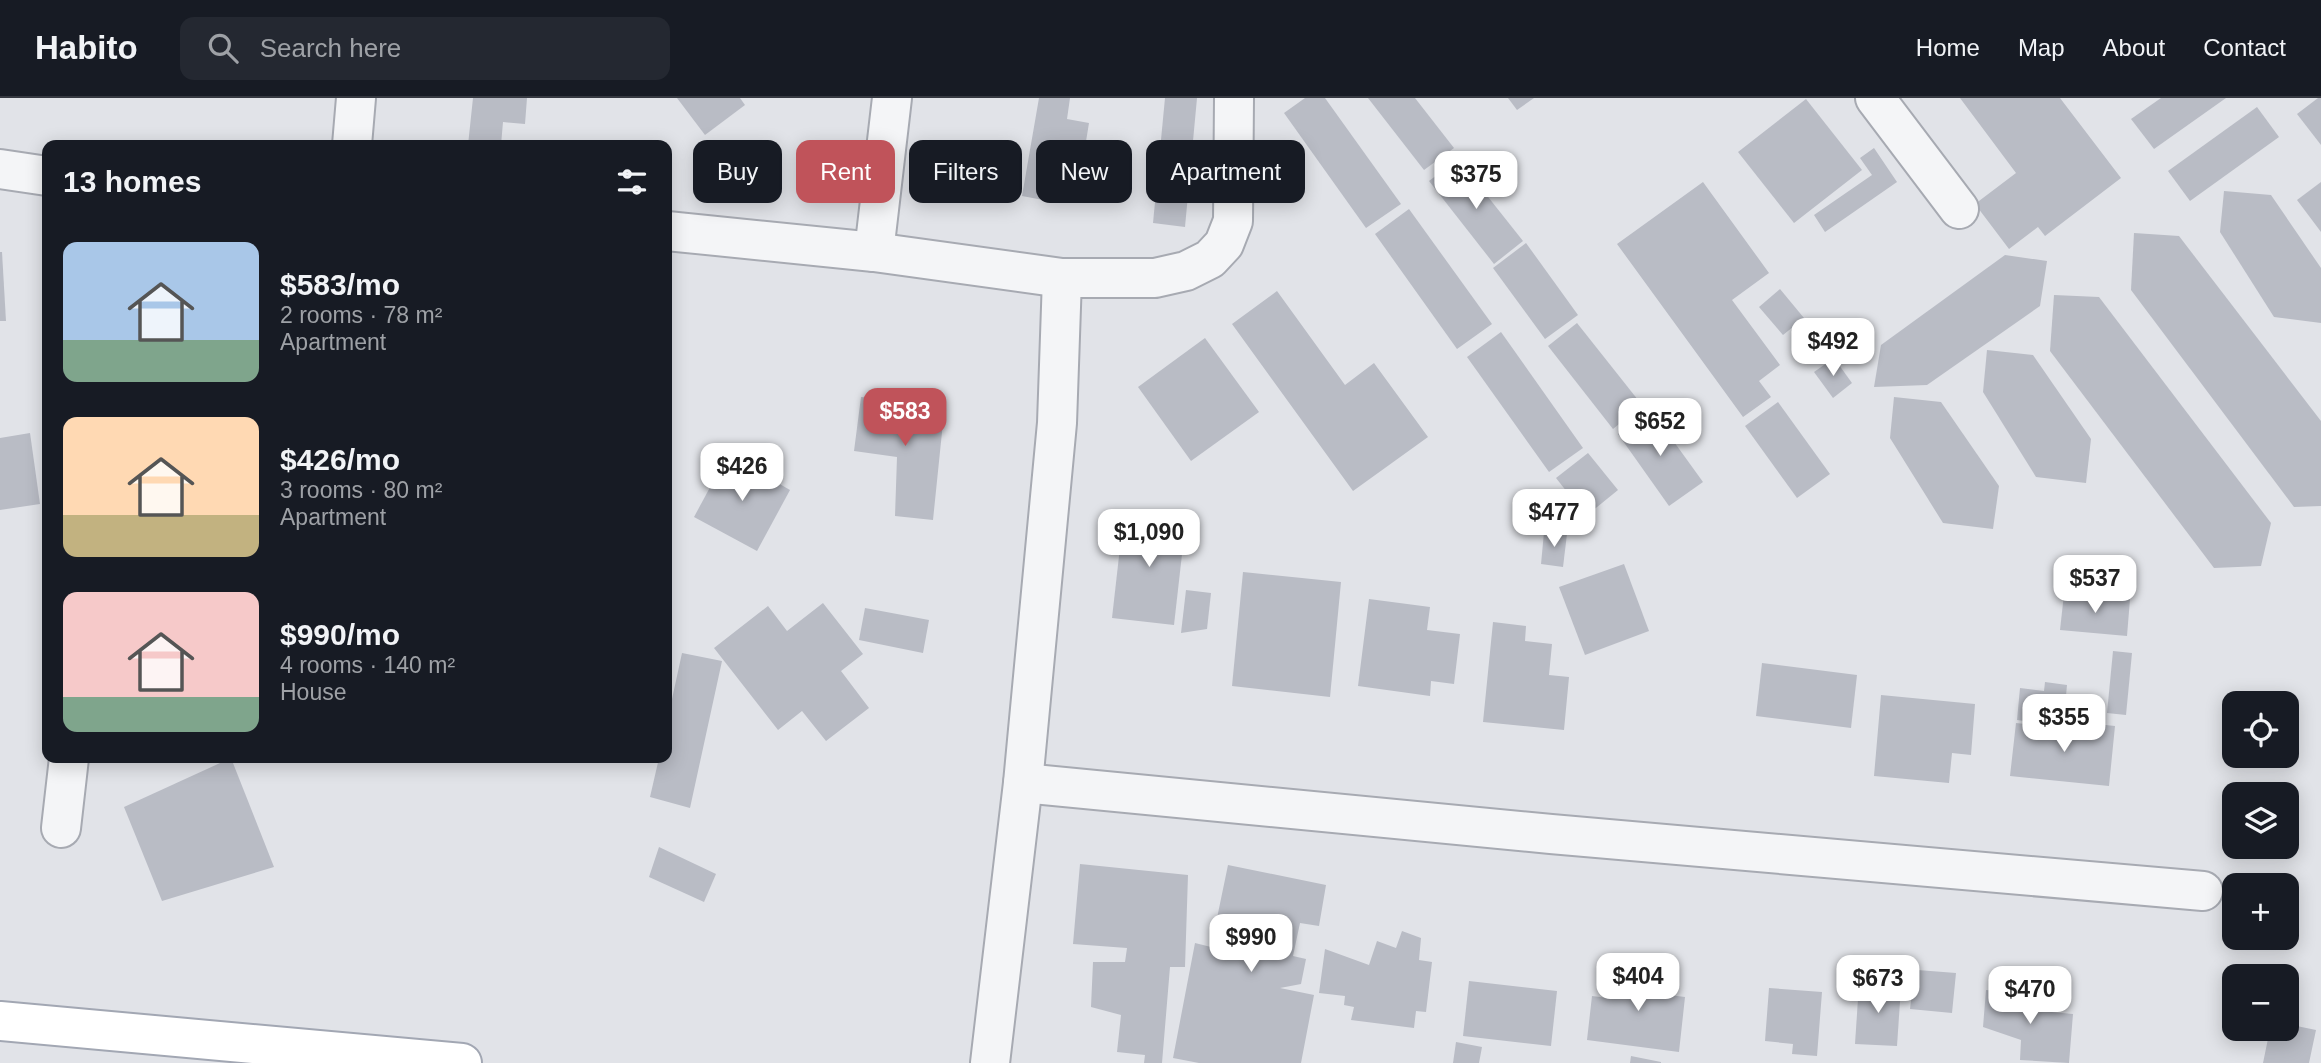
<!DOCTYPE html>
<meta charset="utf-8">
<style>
:root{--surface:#171b24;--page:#242831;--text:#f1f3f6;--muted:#9ea1a6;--line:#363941;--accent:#c0535a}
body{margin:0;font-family:Arial,sans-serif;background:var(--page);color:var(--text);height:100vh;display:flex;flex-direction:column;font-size:26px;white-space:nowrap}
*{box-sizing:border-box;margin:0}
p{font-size:23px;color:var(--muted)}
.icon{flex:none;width:38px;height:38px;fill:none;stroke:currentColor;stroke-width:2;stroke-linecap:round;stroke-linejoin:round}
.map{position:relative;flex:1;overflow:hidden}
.panel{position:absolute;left:42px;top:42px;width:630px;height:623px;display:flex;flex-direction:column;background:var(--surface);border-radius:14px;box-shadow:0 4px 18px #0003}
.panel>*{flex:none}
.top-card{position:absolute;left:693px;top:42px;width:665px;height:63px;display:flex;gap:14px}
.fabs{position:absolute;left:2222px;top:593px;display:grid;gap:14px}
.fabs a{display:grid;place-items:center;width:77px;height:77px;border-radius:14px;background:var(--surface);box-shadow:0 4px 18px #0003;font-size:35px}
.price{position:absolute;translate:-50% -60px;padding:0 16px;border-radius:14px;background:#fff;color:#222;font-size:23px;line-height:46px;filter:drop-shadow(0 2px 4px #0008)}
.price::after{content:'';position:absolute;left:50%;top:42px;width:21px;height:16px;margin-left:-10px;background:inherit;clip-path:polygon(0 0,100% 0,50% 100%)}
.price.selected{background:var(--accent);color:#fff}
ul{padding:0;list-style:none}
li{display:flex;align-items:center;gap:21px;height:175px;padding:0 21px}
li span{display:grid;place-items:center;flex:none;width:196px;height:140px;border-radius:14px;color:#555}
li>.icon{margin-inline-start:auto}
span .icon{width:84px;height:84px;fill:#fffc;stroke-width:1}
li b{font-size:30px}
h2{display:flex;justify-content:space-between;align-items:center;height:84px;padding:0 21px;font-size:30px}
.tag{padding:0 24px;border-radius:14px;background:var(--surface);box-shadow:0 4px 18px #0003;font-size:24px;line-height:63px}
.tag.selected{background:var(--accent);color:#fff}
header{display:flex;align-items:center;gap:42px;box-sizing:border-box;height:98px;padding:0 35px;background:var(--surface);border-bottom:2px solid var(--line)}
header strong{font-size:33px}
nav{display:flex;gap:38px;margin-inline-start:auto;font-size:24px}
.search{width:490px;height:63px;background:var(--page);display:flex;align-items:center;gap:18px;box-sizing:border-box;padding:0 24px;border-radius:14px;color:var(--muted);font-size:26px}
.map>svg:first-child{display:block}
.building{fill:#b9bcc5}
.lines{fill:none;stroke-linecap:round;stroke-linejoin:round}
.minor-casing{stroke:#a7aab2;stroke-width:42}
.major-casing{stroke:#a2a7b3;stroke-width:42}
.minor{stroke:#f4f5f7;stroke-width:38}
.major{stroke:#fff;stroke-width:38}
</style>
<header>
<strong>Habito</strong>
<div class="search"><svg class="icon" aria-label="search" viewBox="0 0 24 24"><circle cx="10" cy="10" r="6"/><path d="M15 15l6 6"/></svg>Search here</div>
<nav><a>Home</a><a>Map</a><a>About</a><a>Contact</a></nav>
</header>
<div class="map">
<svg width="2321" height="965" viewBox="0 0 2321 965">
<rect width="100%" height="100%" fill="#e1e3e8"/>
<!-- building -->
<g class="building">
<path d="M473 0H527L525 26 503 24 501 47H468Z"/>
<path d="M677 0H740L745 7 705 37Z"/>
<path d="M1039 0H1070L1067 21 1089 25 1080 80 1059 76 1054 104 1022 98Z"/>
<path d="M1165 0H1197L1185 129 1153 125Z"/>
<path d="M1305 0H1325L1401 106 1366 130 1284 15Z"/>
<path d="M1368 0H1415L1454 50 1424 72Z"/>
<path d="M1508 0H1534L1517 12Z"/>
<path d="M1960 0H2060L2121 80 2045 138 2038 129 2009 151 1975 106 2016 75Z"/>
<path d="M2161 0H2226L2154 51 2131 21Z"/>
<path d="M2318 0H2321V47L2297 16Z"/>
<path d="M1806 1 1862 72 1794 125 1738 54Z"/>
<path d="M2257 9 2279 39 2190 103 2168 73Z"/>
<path d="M1874 50 1897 84 1825 134 1814 117 1872 77 1860 60Z"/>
<path d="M1458 61 1523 143 1494 166 1429 83Z"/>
<path d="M1703 84 1769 175 1732 202 1780 267 1759 283 1771 299 1743 319 1617 146Z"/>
<path d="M2321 84V134L2297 102Z"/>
<path d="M2224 93 2271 97 2321 170V225L2274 219 2220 134Z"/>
<path d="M1409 111 1492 226 1457 251 1375 136Z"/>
<path d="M2134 135 2179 138 2321 323V408L2294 409 2131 192Z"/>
<path d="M1526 145 1578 217 1545 241 1493 170Z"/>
<path d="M0 154H2L6 223H0Z"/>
<path d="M2005 157 2047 163 2040 208 1927 287 1874 289 1881 247Z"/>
<path d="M1780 191 1804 220 1783 237 1759 209Z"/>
<path d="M1277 193 1345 287 1374 265 1428 339 1353 393 1232 226Z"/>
<path d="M2054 197 2099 199 2271 425 2261 468 2214 470 2050 253Z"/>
<path d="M1577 225 1642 307 1613 331 1548 248Z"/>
<path d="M1501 234 1583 350 1549 374 1467 259Z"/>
<path d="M1205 240 1259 314 1191 363 1138 289Z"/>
<path d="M1987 252 2033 257 2091 341 2086 385 2036 379 1983 294Z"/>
<path d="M1834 260 1852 285 1833 300 1814 274Z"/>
<path d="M861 299 945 305 933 422 895 418 897 359 854 353Z"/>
<path d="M1894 299 1941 304 1999 388 1993 431 1943 425 1890 340Z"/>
<path d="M1778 304 1830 376 1797 400 1745 328Z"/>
<path d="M1651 312 1703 384 1669 408 1618 336Z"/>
<path d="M30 335 40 406 0 412V340Z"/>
<path d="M1588 355 1618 392 1586 418 1556 380Z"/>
<path d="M728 356 790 392 757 453 694 419Z"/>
<path d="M1124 414 1186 421 1174 527 1112 520Z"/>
<path d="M1544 434 1567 436 1563 469 1541 466Z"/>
<path d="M1624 466 1649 533 1585 557 1559 489Z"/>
<path d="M1243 474 1341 484 1330 599 1232 588Z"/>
<path d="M1186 492 1211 495 1207 531 1181 535Z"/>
<path d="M2064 496 2130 501 2127 538 2060 532Z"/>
<path d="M1369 501 1430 509 1427 532 1460 536 1454 586 1431 583 1430 598 1358 588Z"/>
<path d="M823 505 863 556 841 573 869 610 826 643 802 613 778 632 714 550 768 508 787 533Z"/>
<path d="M865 510 929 522 923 555 859 542Z"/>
<path d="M1493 524 1526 528 1525 543 1552 546 1549 577 1569 579 1564 632 1483 624Z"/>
<path d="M2113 553 2132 555 2126 617 2107 615Z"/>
<path d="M682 555 722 563 690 710 650 699 659 660H667V624Z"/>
<path d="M1762 565 1857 577 1851 630 1756 618Z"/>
<path d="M2045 584 2067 587 2064 619 2048 618 2047 626 2017 622 2020 590 2044 593Z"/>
<path d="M1881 597 1975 606 1971 657 1952 655 1949 685 1874 678Z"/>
<path d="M2016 625 2085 633 2086 625 2115 628 2109 688 2010 678Z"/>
<path d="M231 660 274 769 162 803 124 709Z"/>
<path d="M659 749 716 776 704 804 649 779Z"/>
<path d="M1080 766 1188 777 1185 869H1170L1162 965H1144L1145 957 1117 954 1121 917 1091 909 1093 864H1125L1127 850 1073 846Z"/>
<path d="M1228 767 1326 787 1319 828 1300 825 1293 858 1306 861 1301 886 1280 890 1314 897 1301 965H1199L1173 960 1195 845 1211 849Z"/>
<path d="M1402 833 1421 840 1419 862 1432 864 1426 914 1416 913 1414 930 1351 922 1354 909 1344 907 1345 898 1319 895 1325 851 1369 867 1377 843 1396 850Z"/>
<path d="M1892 870 1956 875 1952 915 1910 911 1913 887 1891 885Z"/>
<path d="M1612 873 1671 880 1669 897 1685 899 1679 954 1587 942 1592 898 1608 900Z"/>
<path d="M1469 883 1557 893 1551 948 1463 938Z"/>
<path d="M1859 886 1901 889 1897 948 1855 946Z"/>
<path d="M1769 890 1822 894 1817 958 1792 956 1793 946 1765 943Z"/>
<path d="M1986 892 2042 897 2041 913 2073 916 2069 965 2020 962 2021 942 1983 929Z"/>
<path d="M2287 926 2316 932 2309 965H2263L2270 931H2287Z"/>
<path d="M1456 944 1482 949 1479 965H1453Z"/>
<path d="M1631 958 1661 964V965H1630Z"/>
</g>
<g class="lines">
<defs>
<g id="minor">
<path d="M1875 0 1959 111"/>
<path d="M352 47 356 0"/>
<path d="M0 71 47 78"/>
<path d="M667 133 874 154 1062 180H1155L1186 173 1210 161 1224 146 1233 123 1234 0"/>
<path d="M874 154 892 0"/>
<path d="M1023 685 1551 736 2203 793"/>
<path d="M61 730 69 660"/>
<path d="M990 965 1023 685 1057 325 1062 180"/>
</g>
<path id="major" d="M0 923 462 965"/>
</defs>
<!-- minor casing -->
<use href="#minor" class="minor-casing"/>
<!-- major casing -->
<use href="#major" class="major-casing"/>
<!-- minor -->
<use href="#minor" class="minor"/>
<!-- major -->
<use href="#major" class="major"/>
</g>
</svg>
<div class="fabs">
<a><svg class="icon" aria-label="locate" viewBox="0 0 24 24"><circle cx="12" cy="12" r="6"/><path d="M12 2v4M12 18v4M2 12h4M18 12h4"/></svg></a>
<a><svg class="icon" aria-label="layers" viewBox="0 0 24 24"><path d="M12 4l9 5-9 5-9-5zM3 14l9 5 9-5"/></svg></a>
<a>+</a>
<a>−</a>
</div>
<b class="price" style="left:1476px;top:113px">$375</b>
<b class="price" style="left:1833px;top:280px">$492</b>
<b class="price selected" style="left:905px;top:350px">$583</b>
<b class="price" style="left:1660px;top:360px">$652</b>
<b class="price" style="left:742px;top:405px">$426</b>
<b class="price" style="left:1554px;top:451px">$477</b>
<b class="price" style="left:1149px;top:471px">$1,090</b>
<b class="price" style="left:2095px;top:517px">$537</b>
<b class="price" style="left:2064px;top:656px">$355</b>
<b class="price" style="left:1251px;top:876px">$990</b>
<b class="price" style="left:1638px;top:915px">$404</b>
<b class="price" style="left:1878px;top:917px">$673</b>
<b class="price" style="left:2030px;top:928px">$470</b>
<div class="top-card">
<a class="tag">Buy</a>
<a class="tag selected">Rent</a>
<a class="tag">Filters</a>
<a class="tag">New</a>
<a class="tag">Apartment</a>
</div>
<section class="panel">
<h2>13 homes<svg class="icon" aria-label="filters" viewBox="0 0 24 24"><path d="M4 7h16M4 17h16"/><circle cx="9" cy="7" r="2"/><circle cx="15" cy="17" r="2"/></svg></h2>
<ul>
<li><span style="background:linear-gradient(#a9c7e8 70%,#7fa58c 0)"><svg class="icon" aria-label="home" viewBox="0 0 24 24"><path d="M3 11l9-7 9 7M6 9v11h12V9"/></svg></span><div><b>$583/mo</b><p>2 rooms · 78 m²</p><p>Apartment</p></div></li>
<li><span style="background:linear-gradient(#ffd9b3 70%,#c2b280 0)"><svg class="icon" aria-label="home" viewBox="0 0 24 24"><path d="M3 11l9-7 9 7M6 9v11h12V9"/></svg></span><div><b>$426/mo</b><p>3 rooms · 80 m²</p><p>Apartment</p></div></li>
<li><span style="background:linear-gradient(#f6c9c9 75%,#7fa58c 0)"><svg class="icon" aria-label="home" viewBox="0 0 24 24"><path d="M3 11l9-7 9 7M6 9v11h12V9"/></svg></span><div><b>$990/mo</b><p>4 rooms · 140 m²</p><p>House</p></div></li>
</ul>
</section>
</div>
